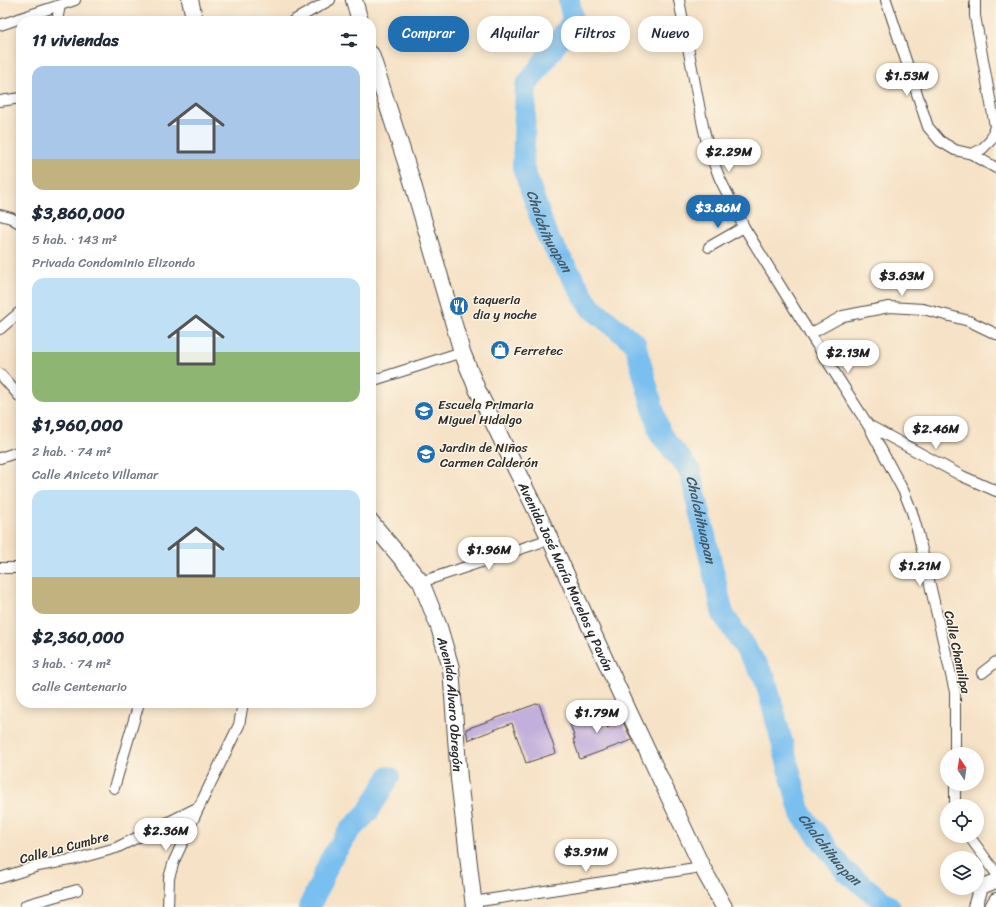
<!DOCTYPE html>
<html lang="es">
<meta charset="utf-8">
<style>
:root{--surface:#fff;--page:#f2f2f3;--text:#1f2937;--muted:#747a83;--accent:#1f6fb2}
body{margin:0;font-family:Sriracha,sans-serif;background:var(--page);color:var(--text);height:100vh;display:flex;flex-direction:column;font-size:15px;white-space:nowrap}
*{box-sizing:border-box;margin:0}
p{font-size:13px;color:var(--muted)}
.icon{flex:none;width:22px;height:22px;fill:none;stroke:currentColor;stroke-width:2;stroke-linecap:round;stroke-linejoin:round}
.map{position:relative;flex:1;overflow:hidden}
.side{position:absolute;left:16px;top:16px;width:360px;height:692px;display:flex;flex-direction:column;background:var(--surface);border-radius:16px;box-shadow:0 2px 10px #0003}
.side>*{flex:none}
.banner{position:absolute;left:388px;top:16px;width:380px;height:36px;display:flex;gap:8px}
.needle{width:26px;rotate:347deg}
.buttons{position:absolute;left:940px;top:747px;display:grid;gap:8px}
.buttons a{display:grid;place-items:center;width:44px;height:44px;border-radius:50%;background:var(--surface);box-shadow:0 2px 10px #0003;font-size:20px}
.price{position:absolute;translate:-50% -34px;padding:0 9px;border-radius:14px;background:#fff;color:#222;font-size:13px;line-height:26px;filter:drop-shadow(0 1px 2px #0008)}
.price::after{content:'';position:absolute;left:50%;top:24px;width:12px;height:9px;margin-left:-6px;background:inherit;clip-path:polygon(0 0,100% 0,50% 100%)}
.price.on{background:var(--accent);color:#fff}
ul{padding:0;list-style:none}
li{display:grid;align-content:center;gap:8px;height:212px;padding:0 16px}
li span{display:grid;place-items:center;height:124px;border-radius:12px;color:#555}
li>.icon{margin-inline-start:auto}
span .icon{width:72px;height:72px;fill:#fffc;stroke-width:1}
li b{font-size:17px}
h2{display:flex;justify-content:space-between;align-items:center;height:48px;padding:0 16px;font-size:17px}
.chip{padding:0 14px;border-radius:16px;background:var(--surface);box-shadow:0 2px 10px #0003;font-size:14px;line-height:36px}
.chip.on{background:var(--accent);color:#fff}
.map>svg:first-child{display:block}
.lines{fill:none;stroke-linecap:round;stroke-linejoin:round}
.river{stroke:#79bff0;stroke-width:22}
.building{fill:#c2afdb}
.street-casing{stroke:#494642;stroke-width:12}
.secondary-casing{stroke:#494642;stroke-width:16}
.primary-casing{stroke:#494642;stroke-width:18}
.street{stroke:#fff;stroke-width:10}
.secondary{stroke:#fff;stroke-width:14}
.primary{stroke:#fff;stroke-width:16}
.labels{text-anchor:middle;stroke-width:3;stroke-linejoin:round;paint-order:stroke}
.poi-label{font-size:13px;fill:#2b2b2b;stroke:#fcf5e5;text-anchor:start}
.street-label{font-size:13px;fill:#2b2b2b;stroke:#fcf5e5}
.water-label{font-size:14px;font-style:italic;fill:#425766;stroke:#fcf5e5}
</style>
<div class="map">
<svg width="996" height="907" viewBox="0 0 996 907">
<rect width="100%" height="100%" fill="#fcf5e5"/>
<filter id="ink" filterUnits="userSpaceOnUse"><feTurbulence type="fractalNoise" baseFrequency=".025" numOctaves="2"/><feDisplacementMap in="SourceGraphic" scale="8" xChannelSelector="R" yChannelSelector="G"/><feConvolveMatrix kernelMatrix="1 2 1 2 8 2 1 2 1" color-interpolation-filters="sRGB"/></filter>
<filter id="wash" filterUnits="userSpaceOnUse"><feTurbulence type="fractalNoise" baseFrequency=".012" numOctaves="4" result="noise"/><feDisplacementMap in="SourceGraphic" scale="16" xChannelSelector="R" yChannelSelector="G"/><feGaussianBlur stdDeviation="0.9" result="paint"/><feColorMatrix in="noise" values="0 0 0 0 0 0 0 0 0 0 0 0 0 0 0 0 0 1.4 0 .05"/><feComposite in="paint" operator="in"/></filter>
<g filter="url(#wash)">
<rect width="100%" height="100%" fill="#f6e2c6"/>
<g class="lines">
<!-- river -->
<g class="river">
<path id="s1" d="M569 0 573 21 526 86 523 167 547 236 591 308 635 343 660 434 690 471 723 614 765 678 801 814 845 871 890 907"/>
<path d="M309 907 320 884 330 860 350 830 368 812 389 777"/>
</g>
</g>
<g id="blocks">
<!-- building -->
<g class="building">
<path d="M539 703 556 753 526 763 512 723 468 740 466 729Z"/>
<path d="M601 710 607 728 623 722 632 740 580 759 573 739H575L569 721Z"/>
</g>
</g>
</g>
<g filter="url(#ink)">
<use href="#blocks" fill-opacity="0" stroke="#494642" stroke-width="1"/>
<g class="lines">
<defs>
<g id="street">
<path d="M679 0 703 126 709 151 720 179 744 227 810 334 868 425 904 492 912 512 918 533 955 692V754"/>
<path d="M886 0 928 127 940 141 955 150 972 154 982 149 991 140 995 126 975 16V0"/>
<path d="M57 21 60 5"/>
<path d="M293 21 330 0"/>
<path d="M0 25 75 0"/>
<path d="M0 101 21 98"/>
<path d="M972 154 996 168"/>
<path d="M0 215 11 218 21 224"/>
<path d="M709 247 744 227"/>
<path d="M0 329 21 311"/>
<path d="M810 334 843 316 889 307 923 309 969 321 996 334"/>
<path d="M0 374 21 398"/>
<path d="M371 381 462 352"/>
<path d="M868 425 962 476 996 491"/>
<path d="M0 458 21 451"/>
<path d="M0 568H21"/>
<path d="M421 582 550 539"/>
<path d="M982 673 996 662"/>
<path d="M955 784V801L957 806"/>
<path d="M114 788 139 703"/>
<path d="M969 836 996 873"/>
<path d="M0 878 38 866 76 859 116 848 199 807"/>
<path d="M473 902 702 867"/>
<path d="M25 907 26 905 77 890"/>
<path d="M168 907 169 878 174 861 199 807 239 725 243 703"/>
</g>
<g id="secondary">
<path d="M975 907 981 887 996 881"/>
<path d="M992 907 996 900"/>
</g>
<g id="primary">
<path d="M190 0 195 21"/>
<path d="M354 0 360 21"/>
<path id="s2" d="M371 54 412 181 462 352 477 389 550 539 628 710 702 867 724 907"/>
<path id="s3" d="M371 522 421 582 439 627 451 668 459 779 474 907"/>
</g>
</defs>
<!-- street casing -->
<use href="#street" class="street-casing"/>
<!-- secondary casing -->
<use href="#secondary" class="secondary-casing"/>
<!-- primary casing -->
<use href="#primary" class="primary-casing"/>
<!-- street -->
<use href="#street" class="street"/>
<!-- secondary -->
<use href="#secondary" class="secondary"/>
<!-- primary -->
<use href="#primary" class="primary"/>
</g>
</g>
<!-- icons -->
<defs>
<symbol id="restaurant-disc" viewBox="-11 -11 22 22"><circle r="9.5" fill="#1f6fb2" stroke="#fcf5e5"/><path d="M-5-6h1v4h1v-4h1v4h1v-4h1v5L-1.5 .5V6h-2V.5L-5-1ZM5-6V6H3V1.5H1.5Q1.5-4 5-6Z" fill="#fff"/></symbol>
<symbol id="shop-disc" viewBox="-11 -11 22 22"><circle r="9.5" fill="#1f6fb2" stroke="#fcf5e5"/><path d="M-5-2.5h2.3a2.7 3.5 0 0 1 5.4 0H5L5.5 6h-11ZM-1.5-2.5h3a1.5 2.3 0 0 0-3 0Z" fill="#fff"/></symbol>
<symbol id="school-disc" viewBox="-11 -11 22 22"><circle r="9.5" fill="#1f6fb2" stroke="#fcf5e5"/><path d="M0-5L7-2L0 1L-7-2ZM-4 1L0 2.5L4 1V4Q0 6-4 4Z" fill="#fff"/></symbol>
</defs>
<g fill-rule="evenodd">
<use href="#restaurant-disc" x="448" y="295" width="22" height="22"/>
<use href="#shop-disc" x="489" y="339" width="22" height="22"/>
<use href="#school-disc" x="413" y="400" width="22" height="22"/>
<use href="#school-disc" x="415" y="443" width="22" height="22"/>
</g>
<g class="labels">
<!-- poi labels -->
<g class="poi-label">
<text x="473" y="304">taqueria<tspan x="473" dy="15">dia y noche</tspan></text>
<text x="514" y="355">Ferretec</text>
<text x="438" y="409">Escuela Primaria<tspan x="438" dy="15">Miguel Hidalgo</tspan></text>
<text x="440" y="452">Jardin de Niños<tspan x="440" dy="15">Carmen Calderón</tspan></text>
</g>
<!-- street labels -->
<g class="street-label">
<text dy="5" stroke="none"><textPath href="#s2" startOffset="559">Avenida José María Morelos y Pavón</textPath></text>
<text transform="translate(958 652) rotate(78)" y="5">Calle Chamilpa</text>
<text dy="5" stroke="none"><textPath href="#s3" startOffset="205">Avenida Álvaro Obregón</textPath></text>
<text transform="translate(64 847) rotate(-15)" y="5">Calle La Cumbre</text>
</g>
<!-- water labels -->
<g class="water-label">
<text dy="5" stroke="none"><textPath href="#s1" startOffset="252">Chalchihuapan</textPath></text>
<text dy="5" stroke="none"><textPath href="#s1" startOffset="588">Chalchihuapan</textPath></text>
<text dy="5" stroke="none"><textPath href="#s1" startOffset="948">Chalchihuapan</textPath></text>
</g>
</g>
</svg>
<div class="buttons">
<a><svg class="needle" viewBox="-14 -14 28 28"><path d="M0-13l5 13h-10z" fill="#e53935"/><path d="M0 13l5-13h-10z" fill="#747a83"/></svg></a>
<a><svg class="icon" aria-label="locate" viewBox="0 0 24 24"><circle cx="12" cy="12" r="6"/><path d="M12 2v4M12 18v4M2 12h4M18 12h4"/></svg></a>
<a><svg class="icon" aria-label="layers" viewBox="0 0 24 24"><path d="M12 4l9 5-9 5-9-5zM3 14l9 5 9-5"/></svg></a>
</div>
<b class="price" style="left:907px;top:97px">$1.53M</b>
<b class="price" style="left:729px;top:173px">$2.29M</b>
<b class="price on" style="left:718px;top:229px">$3.86M</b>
<b class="price" style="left:902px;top:297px">$3.63M</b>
<b class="price" style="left:848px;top:374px">$2.13M</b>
<b class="price" style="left:936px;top:450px">$2.46M</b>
<b class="price" style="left:489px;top:571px">$1.96M</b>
<b class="price" style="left:920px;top:587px">$1.21M</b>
<b class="price" style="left:597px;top:734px">$1.79M</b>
<b class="price" style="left:166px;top:852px">$2.36M</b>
<b class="price" style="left:586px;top:873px">$3.91M</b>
<div class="banner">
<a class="chip on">Comprar</a>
<a class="chip">Alquilar</a>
<a class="chip">Filtros</a>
<a class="chip">Nuevo</a>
</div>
<section class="side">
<h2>11 viviendas<svg class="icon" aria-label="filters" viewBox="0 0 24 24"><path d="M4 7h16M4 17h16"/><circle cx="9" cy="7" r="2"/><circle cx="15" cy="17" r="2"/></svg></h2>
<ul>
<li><span style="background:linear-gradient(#a9c7e8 75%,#c2b280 0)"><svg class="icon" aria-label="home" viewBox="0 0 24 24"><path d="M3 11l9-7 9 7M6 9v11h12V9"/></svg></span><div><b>$3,860,000</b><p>5 hab. · 143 m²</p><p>Privada Condominio Elizondo</p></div></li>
<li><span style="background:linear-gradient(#bfe0f5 60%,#8fb573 0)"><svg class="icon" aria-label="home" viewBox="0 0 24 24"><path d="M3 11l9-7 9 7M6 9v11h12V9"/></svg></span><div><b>$1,960,000</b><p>2 hab. · 74 m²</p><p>Calle Aniceto Villamar</p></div></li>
<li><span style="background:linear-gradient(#bfe0f5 70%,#c2b280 0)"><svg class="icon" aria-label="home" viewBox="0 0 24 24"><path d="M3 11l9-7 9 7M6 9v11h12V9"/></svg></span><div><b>$2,360,000</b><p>3 hab. · 74 m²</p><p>Calle Centenario</p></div></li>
</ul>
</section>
</div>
